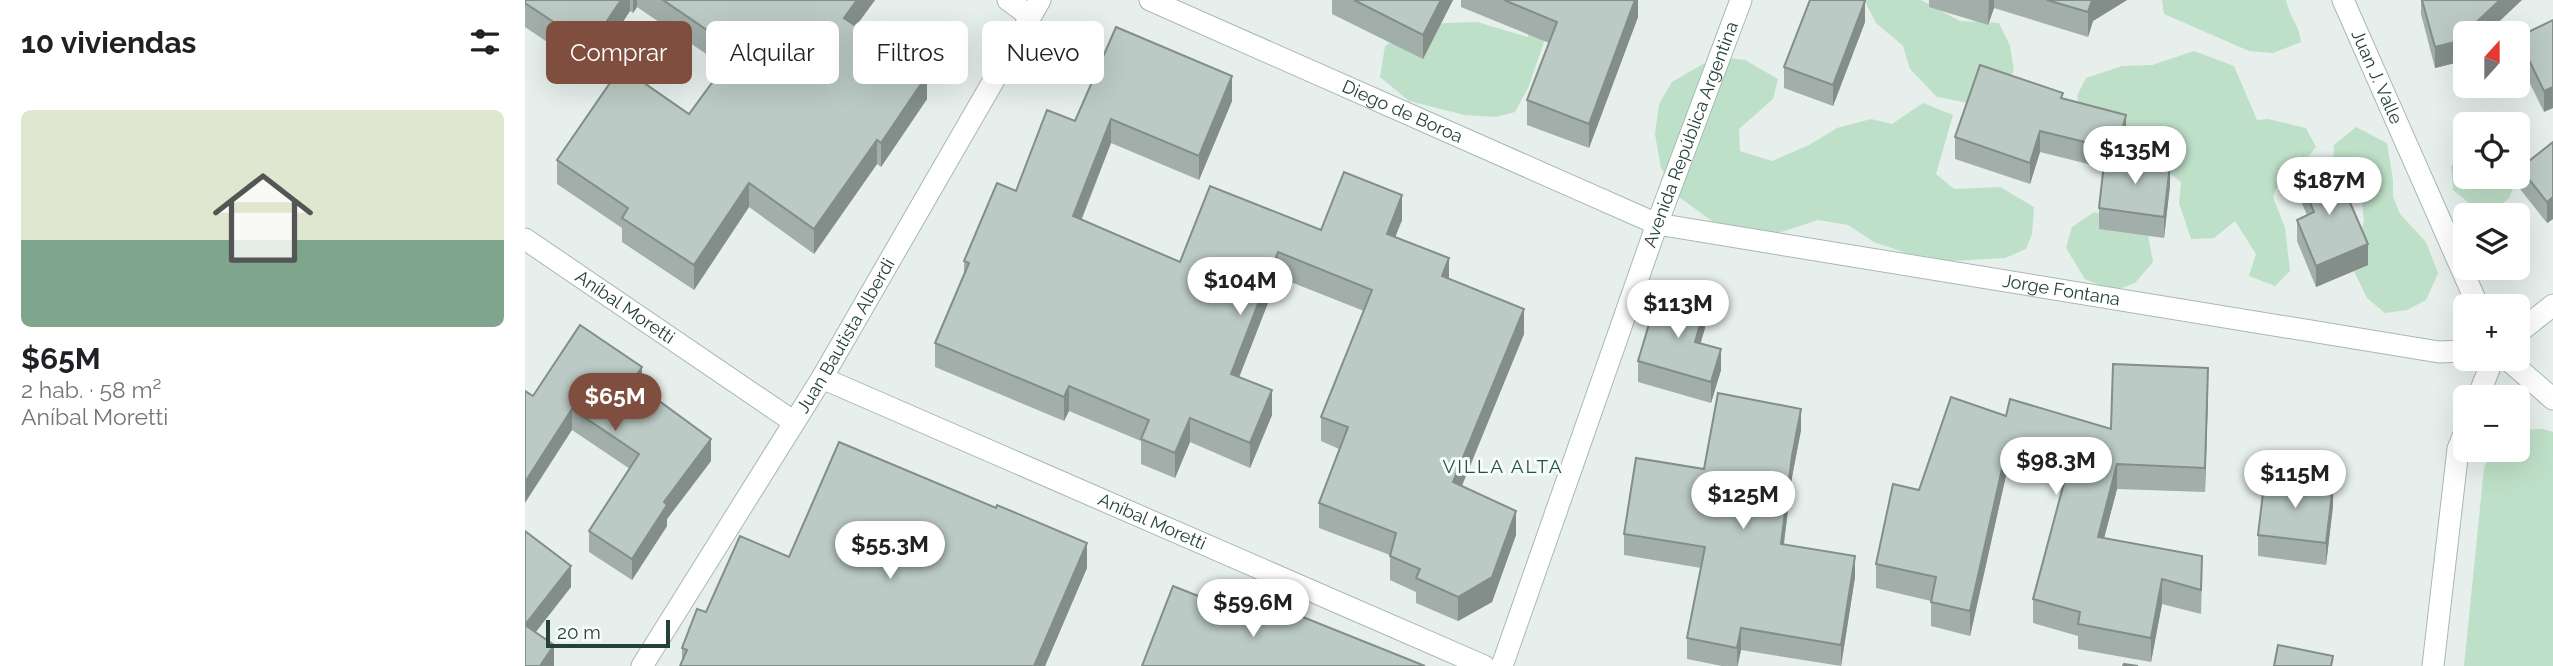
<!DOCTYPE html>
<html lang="es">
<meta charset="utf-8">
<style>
:root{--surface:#fff;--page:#f2f2f2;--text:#202124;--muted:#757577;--accent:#7f4e3f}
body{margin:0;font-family:Raleway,sans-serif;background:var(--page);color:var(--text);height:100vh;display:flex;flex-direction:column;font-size:26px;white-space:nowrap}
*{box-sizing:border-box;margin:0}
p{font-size:23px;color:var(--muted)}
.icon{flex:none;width:38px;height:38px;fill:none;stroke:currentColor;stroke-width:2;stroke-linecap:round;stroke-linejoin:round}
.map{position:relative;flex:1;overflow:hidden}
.panel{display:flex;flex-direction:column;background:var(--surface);width:525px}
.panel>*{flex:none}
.top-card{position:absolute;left:21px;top:21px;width:665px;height:63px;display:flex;gap:14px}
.needle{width:46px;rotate:21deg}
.controls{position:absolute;left:1928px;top:21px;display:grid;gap:14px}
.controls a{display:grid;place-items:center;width:77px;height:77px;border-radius:10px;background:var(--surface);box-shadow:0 7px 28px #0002;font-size:35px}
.scale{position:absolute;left:21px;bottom:18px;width:124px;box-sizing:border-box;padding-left:7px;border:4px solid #24423a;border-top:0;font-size:19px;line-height:24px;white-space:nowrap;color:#24423a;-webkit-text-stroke:5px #f7fbf9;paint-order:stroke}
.price{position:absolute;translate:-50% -60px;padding:0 16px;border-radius:24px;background:#fff;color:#222;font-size:23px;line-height:46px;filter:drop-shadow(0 2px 4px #0008)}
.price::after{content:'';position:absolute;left:50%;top:42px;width:21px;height:16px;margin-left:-10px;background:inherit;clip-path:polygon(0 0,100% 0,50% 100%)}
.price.active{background:var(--accent);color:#fff}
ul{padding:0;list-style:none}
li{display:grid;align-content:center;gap:14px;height:371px;padding:0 21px}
li span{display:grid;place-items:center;height:217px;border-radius:10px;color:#555}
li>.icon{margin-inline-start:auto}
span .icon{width:126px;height:126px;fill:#fffc;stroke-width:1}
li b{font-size:30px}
h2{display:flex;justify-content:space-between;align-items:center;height:84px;padding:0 21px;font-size:30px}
.chip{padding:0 24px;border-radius:10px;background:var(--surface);box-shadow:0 7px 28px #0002;font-size:24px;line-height:63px}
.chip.active{background:var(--accent);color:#fff}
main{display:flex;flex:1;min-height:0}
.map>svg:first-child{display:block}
.green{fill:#bfe0c8}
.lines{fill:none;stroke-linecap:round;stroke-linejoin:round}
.minor-casing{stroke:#a8b8b2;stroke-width:23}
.secondary-casing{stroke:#a4bbb3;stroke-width:23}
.minor{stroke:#fff;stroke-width:21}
.secondary{stroke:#fff;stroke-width:21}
.wall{fill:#a1aea9}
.shaded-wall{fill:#838d89}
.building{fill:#bbcac4;stroke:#838d89;stroke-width:2}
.labels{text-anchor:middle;stroke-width:6;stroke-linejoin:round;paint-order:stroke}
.street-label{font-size:18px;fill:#24423a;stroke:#f7fbf9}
.neighbourhood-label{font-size:19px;letter-spacing:2px;fill:#1f5548;stroke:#f7fbf9}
</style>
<main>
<section class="panel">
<h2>10 viviendas<svg class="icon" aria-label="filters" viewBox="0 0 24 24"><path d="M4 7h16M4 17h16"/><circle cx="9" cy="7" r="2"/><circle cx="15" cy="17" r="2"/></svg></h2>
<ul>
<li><span style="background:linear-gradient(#dfe7d0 60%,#7fa58c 0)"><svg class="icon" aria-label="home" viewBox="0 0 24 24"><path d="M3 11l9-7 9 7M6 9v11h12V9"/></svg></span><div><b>$65M</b><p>2 hab. · 58 m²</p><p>Aníbal Moretti</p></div></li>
</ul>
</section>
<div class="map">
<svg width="2028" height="666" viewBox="0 0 2028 666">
<rect width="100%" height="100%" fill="#e6efeb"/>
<!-- green -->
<g class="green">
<path d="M1339 0H1396L1435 21 1474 23 1485 46 1489 70 1484 81 1444 103 1412 97 1385 69 1378 46 1351 23Z"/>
<path d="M1637 0H1761C1765 18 1774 24 1776 42L1748 53 1724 51 1639 14Z"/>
<path d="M1004 14 1025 25 1003 88 990 112 970 117 940 115 884 101 855 77 860 46 892 24 952 22 1003 37Z"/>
<path d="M1669 51 1709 66 1732 120 1743 119 1781 128 1791 147 1771 172 1753 184 1748 197 1760 228 1765 271 1750 286 1724 276 1731 254 1710 221 1689 238 1666 239 1654 203 1656 182 1630 161 1560 130 1552 96 1561 78 1597 66 1627 65Z"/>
<path d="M1204 58 1220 60 1253 79 1248 99 1214 129 1215 151 1247 161 1284 145 1312 128 1346 119 1367 124 1398 103 1428 115 1411 174 1429 189 1475 187 1509 207 1507 234 1501 249 1480 258 1426 261 1381 253 1349 242 1323 225 1293 220 1250 234 1195 227 1154 197 1136 168 1130 134 1134 104 1147 82 1178 64Z"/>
<path d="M1831 127 1862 143 1868 180V197L1875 214 1901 242 1913 273 1901 300 1882 310 1860 313 1842 298 1826 265 1839 221 1837 202 1808 170 1809 145Z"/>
<path d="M1938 146H1941V177H1993L1984 198 1970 210 1948 206 1928 190 1926 167Z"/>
<path d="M1569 212 1606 224 1623 235 1628 262 1610 283 1588 291 1560 279 1541 248 1547 227Z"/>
<path d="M2018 429 2028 432V666H1939L1959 468 1968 450H1993V430Z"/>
</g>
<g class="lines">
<defs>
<g id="minor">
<path d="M483 0 505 16"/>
<path id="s1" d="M625 0 1132 224 1914 352 1941 351"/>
<path id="s2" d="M1818 0 1953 306"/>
<path id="s3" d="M0 239 269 422"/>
<path d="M1993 333 2028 305"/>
<path d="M1982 359 2028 399"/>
<path id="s4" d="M297 378 959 666"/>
<path d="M1953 397 1968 359"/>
<path id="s5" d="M117 666 297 378 515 0"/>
<path d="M1908 666 1933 449 1941 429"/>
</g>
<g id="secondary">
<path id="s6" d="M977 666 1132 224 1216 0"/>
</g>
</defs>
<!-- minor casing -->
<use href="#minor" class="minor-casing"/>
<!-- secondary casing -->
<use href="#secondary" class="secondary-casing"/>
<!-- minor -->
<use href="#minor" class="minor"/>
<!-- secondary -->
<use href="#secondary" class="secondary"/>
</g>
<!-- wall -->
<g class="wall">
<path d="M0 0H350L331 26 402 99 356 167 352 164 289 254 224 207 169 290 97 242V228L32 184V160L164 114 199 66 112 7 108 13 105 11 65 71 0 27Z"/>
<path d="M807 0H928L898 59 807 14Z"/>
<path d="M936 0H1113V17L1064 148 1002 125V100L1024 43 936 7Z"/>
<path d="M1404 0H1602L1568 21 1563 37 1469 8 1463 25 1404 7Z"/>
<path d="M1896 0H1997L1941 33V53L1930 63 1910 68 1896 14Z"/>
<path d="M2028 20 2019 112 1993 59V37Z"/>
<path d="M1340 22 1308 106 1259 88V67Z"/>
<path d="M1538 99 1601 136 1596 157 1645 185 1639 238 1574 229V208L1579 168 1515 152 1505 184 1430 159V137Z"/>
<path d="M707 101 674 180 586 143 557 219 655 262 796 230 877 220 870 237 924 279 999 334 937 486 991 535 967 602 933 621 891 603V592L865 580V555L794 528V503L814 449 796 441V417L839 311 753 277 714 377 747 415 725 468 665 442 650 478 616 464V441L544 411 539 421 410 367V343L439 274V261L491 191 550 121Z"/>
<path d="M2028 142V219L2022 223 1995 189V168Z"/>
<path d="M1774 176 1843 265 1791 287 1772 241V220L1782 215 1774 197Z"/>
<path d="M1180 328 1175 343 1196 370 1186 403 1113 382V361Z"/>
<path d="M117 388 186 461 142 519V526L107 580 64 552V531L105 469 47 430 8 396Z"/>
<path d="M1683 393 1680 492 1592 489 1579 538 1677 580 1676 614 1637 604 1626 662 1553 649V636L1508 623V599L1538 487 1482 471 1445 636 1406 626V601L1351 588V564L1394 490 1481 416 1586 429Z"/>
<path d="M1276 430 1267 477 1259 544 1330 577 1316 666 1216 650 1213 666H1197L1162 659V638L1176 568 1099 555V534L1179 469Z"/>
<path d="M1808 506 1801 565 1733 556V535Z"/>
<path d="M264 557 562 568 520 666H155L157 661V648L181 612Z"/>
</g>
<!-- shaded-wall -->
<g class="shaded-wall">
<path d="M96 0H105V11L65 71V46Z"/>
<path d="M108 0H112V7L108 13Z"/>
<path d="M332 0H350L319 42V18Z"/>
<path d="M916 0H928L898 59V35Z"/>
<path d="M1110 0H1113V17L1064 148V124Z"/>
<path d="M1464 0H1469V8L1463 25Z"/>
<path d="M1567 0H1602L1568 21 1563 37V12Z"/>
<path d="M1975 0H1997L1962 33H1941V53L1930 63 1910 68V47Z"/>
<path d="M1340 1V22L1308 106V85Z"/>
<path d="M402 75V99L356 167V143Z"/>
<path d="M707 76V101L674 180V156Z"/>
<path d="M2028 87V108L2019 112V91Z"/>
<path d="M1601 115V136L1592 171V150Z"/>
<path d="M586 119V143L548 240V216Z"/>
<path d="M1515 131V152L1505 184V163Z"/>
<path d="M352 140V164L289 254V229Z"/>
<path d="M1645 164V185L1639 238V217Z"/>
<path d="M224 183V207L169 290V265Z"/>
<path d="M877 195V220L862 258V234Z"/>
<path d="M2028 197V219L2022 223V202Z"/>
<path d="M1843 244V265L1791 287V266Z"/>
<path d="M753 252V277L706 398V374Z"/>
<path d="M924 258V283L917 276Z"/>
<path d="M1180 307V328L1170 363V342Z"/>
<path d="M999 309V334L928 507V482Z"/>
<path d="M1196 349V370L1186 403V382Z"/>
<path d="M117 367V388L107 381Z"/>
<path d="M1683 368V393L1680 492V468Z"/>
<path d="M544 386V411L539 421V397Z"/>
<path d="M747 390V415L725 468V443Z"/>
<path d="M47 409V430L0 503V482Z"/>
<path d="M1276 409V430L1267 477 1256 565V544L1267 456Z"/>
<path d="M665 418V442L650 478V453Z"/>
<path d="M186 439V461L142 519V526L107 580V559L139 502Z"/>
<path d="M1482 447V471L1445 636V611Z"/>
<path d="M1592 464V489L1573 561V537Z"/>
<path d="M1808 485V506L1801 565V543Z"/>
<path d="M991 511V535L967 602 933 621V597Z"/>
<path d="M562 543V568L520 666H509Z"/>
<path d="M1330 556V577L1316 666V645Z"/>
<path d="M46 566V587L0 646V625Z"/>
<path d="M1637 579V604L1626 662V638Z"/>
<path d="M1216 628V650L1212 666V648Z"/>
<path d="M29 645V666H15Z"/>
</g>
<!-- building -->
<g class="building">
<path d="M0 0H96L65 46 0 3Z"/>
<path d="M138 0H332L319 18 402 75 356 143 352 140 289 229 224 183 169 265 97 218 103 208 32 160 96 67 164 114 211 50Z"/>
<path d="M829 0H916L898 35Z"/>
<path d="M979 0H1110L1064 124 1002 100 1032 22Z"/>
<path d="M1285 0H1337L1340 1 1308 85 1259 67Z"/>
<path d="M1522 0H1567L1563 12Z"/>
<path d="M1897 0H1975L1930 42 1910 47Z"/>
<path d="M2028 20V87L2019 91 1993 37Z"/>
<path d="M591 27 707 76 674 156 586 119 548 216 655 262 685 186 796 230 819 172 877 195 862 234 924 258 917 276 999 309 928 482 991 511 967 577 933 597 891 578 895 569 865 556 871 533 794 503 823 427 796 417 847 290 753 252 706 374 747 390 725 443 665 418 650 453 616 439 624 420 544 386 539 397 410 343 444 263 439 261 472 183 491 191 522 110 550 121Z"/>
<path d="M1455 65 1538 93 1536 98 1601 115 1592 150 1515 131 1505 163 1430 137Z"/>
<path d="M2028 142V197L2022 202 1995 168Z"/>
<path d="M1580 155 1645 164 1639 217 1574 208Z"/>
<path d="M1807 161 1843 244 1791 266 1772 220 1789 212 1774 176Z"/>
<path d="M1133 294 1180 307 1170 342 1196 349 1186 382 1113 361Z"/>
<path d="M55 325 117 367 107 381 186 439 139 502 142 505 107 559 64 531 114 454 47 409 0 482V391L8 396Z"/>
<path d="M1588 364 1683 368 1680 468 1592 464 1573 537 1677 556 1676 590 1637 579 1626 638 1553 624 1555 612 1508 599 1544 464 1482 447 1445 611 1406 602 1411 577 1351 564 1368 484 1394 490 1426 397 1481 416 1485 399 1586 429Z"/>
<path d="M1193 393 1276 409 1267 456 1256 544 1330 556 1316 645 1216 628 1212 648 1162 638 1180 547 1099 534 1111 458 1179 469Z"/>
<path d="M314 442 471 508 472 505 562 543 509 666H155L162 650 157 648 172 609 181 612 215 536 264 557Z"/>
<path d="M1740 476 1808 485 1801 543 1733 535Z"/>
<path d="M0 531 46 566 0 625 29 645 15 666H0Z"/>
<path d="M648 586 736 621 743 603 900 666H617Z"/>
<path d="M1753 645 1808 656 1806 666H1749Z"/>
<path d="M1599 664 1613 666H1598Z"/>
</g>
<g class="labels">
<!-- street labels -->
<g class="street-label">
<text dy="6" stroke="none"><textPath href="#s2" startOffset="84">Juan J. Valle</textPath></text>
<text dy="6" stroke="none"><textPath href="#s1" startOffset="276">Diego de Boroa</textPath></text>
<text dy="6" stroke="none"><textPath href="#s6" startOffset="564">Avenida República Argentina</textPath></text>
<text dy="6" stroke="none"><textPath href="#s1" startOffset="964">Jorge Fontana</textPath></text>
<text dy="6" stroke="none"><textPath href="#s3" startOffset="121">Aníbal Moretti</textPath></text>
<text dy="6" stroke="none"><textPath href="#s5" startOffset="388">Juan Bautista Alberdi</textPath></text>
<text dy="6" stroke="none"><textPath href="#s4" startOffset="360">Aníbal Moretti</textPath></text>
</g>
<!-- neighbourhood labels -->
<g class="neighbourhood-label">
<text x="978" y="473">VILLA ALTA</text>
</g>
</g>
</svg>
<div class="controls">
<a><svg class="needle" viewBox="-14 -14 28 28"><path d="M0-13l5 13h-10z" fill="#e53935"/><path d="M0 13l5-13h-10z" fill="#757577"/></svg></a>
<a><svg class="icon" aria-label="locate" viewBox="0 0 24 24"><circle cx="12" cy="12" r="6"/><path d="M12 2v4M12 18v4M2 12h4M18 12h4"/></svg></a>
<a><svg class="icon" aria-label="layers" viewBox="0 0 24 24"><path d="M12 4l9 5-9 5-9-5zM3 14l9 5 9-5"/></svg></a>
<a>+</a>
<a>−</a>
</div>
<div class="scale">20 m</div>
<b class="price" style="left:1610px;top:186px">$135M</b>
<b class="price" style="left:1804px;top:217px">$187M</b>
<b class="price" style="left:715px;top:317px">$104M</b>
<b class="price" style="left:1153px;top:340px">$113M</b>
<b class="price active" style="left:90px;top:433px">$65M</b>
<b class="price" style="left:1531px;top:497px">$98.3M</b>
<b class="price" style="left:1770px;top:510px">$115M</b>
<b class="price" style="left:1218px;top:531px">$125M</b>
<b class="price" style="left:365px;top:581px">$55.3M</b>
<b class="price" style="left:728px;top:639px">$59.6M</b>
<div class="top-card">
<a class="chip active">Comprar</a>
<a class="chip">Alquilar</a>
<a class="chip">Filtros</a>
<a class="chip">Nuevo</a>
</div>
</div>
</main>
